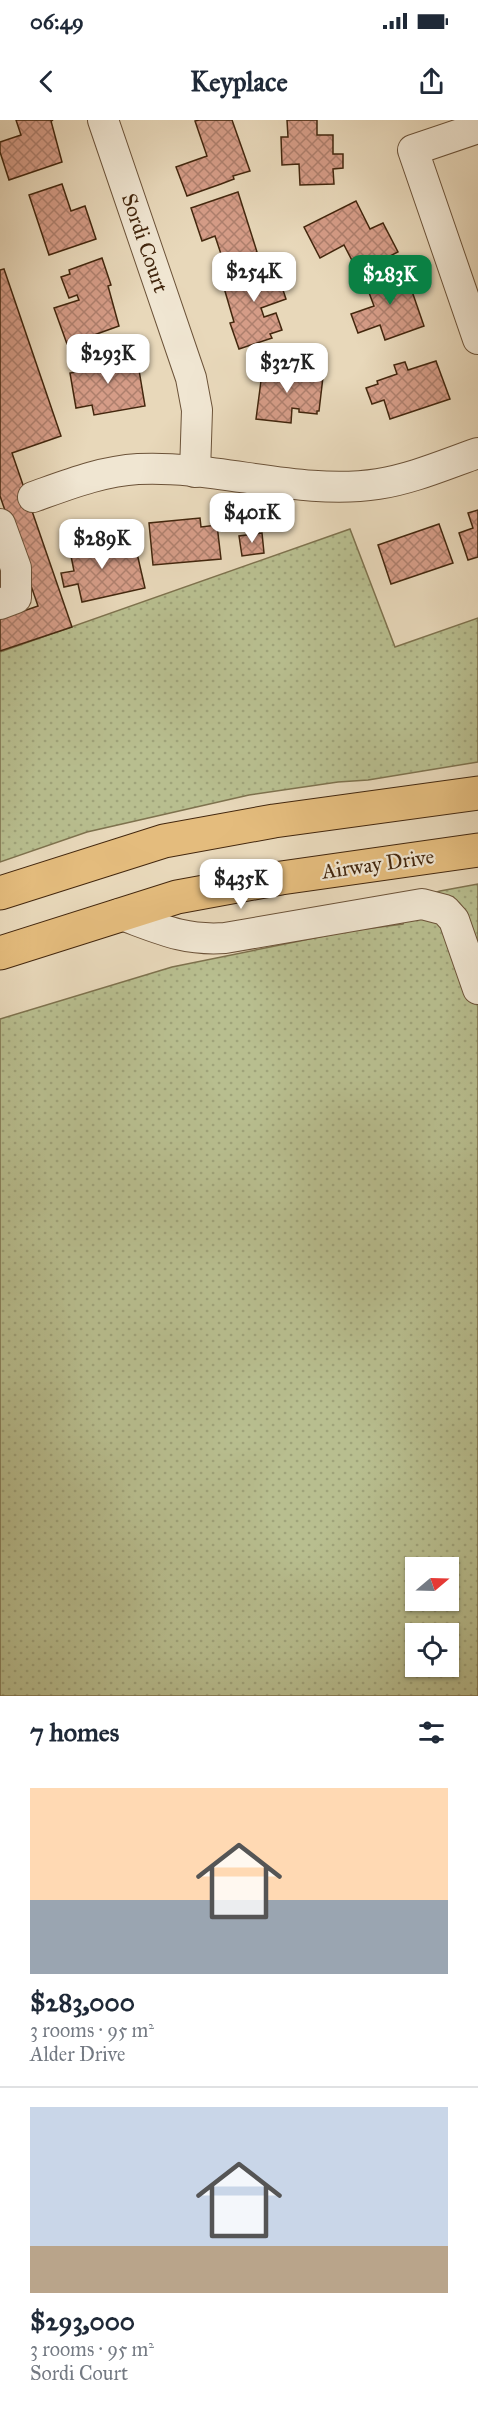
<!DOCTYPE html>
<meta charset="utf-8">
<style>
:root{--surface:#fff;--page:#f6f6f7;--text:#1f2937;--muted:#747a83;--line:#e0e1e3;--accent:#0b8043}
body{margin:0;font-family:"IM FELL Great Primer",serif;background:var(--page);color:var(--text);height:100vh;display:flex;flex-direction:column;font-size:22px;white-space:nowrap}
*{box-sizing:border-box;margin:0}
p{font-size:20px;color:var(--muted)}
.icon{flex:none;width:33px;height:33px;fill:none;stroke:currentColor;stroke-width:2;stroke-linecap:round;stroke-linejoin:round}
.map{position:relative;height:1576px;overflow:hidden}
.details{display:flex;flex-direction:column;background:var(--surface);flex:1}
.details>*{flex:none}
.needle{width:39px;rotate:71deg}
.controls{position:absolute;left:405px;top:1437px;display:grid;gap:12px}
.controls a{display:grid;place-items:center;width:54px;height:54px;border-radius:0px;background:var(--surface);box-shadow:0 2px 4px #0004;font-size:30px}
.price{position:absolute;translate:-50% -51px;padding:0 14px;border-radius:12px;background:#fff;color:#222;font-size:20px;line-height:39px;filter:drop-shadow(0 2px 3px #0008)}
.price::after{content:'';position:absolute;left:50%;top:36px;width:18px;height:14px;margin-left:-9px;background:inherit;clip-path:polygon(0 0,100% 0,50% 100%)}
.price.on{background:var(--accent);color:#fff}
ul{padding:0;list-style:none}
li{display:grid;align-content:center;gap:12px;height:318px;padding:0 30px}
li+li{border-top:2px solid var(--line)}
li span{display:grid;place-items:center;height:186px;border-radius:0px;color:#555}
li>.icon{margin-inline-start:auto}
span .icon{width:108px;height:108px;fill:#fffc;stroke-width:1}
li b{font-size:26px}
h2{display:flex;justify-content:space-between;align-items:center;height:72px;padding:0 30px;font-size:26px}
.status{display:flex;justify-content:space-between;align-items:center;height:42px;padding:0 30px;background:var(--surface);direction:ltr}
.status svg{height:16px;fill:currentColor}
header{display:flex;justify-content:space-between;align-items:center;height:78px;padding:0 30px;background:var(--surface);font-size:27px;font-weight:800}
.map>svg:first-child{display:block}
.grass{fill:url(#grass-dots);stroke:#7e724e;stroke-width:1.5;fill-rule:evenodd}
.building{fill:url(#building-cross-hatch);stroke:#43270e;stroke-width:1.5}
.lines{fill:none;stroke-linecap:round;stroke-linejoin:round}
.minor-casing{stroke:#6c5339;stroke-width:32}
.major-casing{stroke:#43270e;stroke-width:35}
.minor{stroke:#f0e6d2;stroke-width:30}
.major{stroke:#e4bc7d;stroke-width:33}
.labels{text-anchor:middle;stroke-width:4.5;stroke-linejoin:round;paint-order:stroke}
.street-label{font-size:21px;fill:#43270e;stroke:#f0e6d2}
</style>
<div class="status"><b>06:49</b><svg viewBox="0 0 49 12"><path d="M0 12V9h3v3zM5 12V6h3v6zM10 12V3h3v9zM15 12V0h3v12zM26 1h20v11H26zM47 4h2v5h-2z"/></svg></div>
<header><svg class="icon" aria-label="back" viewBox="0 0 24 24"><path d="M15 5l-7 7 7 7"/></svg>Keyplace<svg class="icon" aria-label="share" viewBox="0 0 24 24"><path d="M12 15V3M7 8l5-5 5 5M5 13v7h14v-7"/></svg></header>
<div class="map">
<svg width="478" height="1576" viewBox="0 0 478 1576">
<defs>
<pattern id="grass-dots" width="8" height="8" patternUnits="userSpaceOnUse" patternTransform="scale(1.5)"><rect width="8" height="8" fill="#b8be8f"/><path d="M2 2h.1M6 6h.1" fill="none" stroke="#9fa37a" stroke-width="1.8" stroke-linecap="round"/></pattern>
<pattern id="building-cross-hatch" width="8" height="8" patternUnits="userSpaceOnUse" patternTransform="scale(1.5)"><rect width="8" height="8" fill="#d59c87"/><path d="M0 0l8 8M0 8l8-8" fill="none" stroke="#ae7f6d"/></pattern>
</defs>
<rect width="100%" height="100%" fill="#e8d8ba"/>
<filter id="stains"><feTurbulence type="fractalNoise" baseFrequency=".00333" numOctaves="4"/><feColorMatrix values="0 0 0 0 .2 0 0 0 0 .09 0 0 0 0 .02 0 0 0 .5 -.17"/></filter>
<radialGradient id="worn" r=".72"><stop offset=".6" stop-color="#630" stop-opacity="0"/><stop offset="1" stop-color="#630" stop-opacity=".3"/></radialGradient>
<!-- grass -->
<g class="grass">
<path d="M350 409 395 527 478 498V642L368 660 338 662 249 675 87 712 0 742V532Z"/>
<path d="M478 764V1576H0V899L172 847 349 811 403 804 411 780 440 771ZM416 1448H448V1480H416ZM416 1514H448V1546H416Z"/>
</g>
<!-- building -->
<g class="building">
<path d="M16 0H53L51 1 62 42 9 60 0 32V22L21 15Z"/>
<path d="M199 0H232L250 51 233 56 234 59 221 64 187 76 176 47 207 36 195 1Z"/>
<path d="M287 0H317V15H333V34H343V48L333 49 334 64 300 65 299 44 282 45 281 17H288Z"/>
<path d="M62 64 71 91 85 86 96 119 49 135 29 75Z"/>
<path d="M238 72 257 132 224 143 215 116 202 121 191 88Z"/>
<path d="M356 81 370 109 383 103 398 132 358 152 344 125 320 138 304 107Z"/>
<path d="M269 137 271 144 274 143 286 179 261 188 264 197 276 193 282 210 270 214 272 218 239 229 230 203 234 202 222 161 258 149 255 141Z"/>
<path d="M102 138 111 165 108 166 119 206 80 220 82 226 71 229 69 223 67 224 54 188 79 180 77 175 69 178 61 157 70 154 69 150Z"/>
<path d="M404 148 424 206 385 220 380 205 358 213 351 194 374 186 365 162Z"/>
<path d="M4 149 61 316 12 333 72 507 0 531V499L38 486 0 376V150Z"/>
<path d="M113 228 116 248 138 244 145 286 94 295 92 285 76 288 70 253 92 249 89 232Z"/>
<path d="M264 238 277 240 276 251 323 257 319 291H317V294L299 292V289L292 288 291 303 256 299Z"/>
<path d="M436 241 450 279 390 299 384 280 372 284 366 268 378 264 377 261 397 254 394 245 405 242 408 250Z"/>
<path d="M478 390V437L468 440 459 413 473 408 468 393Z"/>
<path d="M200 398 201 407 217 405 221 439 153 445 149 403Z"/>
<path d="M439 404 453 443 391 464 378 425Z"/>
<path d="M262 413 264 433 242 436 239 416Z"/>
<path d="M96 414 102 437 136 429 145 468 82 482 78 464 64 467 61 453 74 451 68 421Z"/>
</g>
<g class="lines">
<defs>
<g id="minor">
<path d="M103 0 191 258 197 290 195 352"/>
<path d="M478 8 413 30 478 219"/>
<path d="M33 377C67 365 102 351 138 349 217 345 300 376 378 364 412 359 446 344 478 333"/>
<path d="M0 404 16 448V478L0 484"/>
<path d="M119 794C158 808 183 821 225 818L422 784 445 790 454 800 478 869"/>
</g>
<g id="major">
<path d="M0 773 164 721 274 701 478 673"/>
<path d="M0 833 177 777 281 758 478 730"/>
</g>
</defs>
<!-- minor casing -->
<use href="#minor" class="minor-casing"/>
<!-- major casing -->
<use href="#major" class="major-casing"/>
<!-- minor -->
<use href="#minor" class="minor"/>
<!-- major -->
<use href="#major" class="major"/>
</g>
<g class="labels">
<!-- street labels -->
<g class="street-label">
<text transform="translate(145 123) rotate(71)" y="7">Sordi Court</text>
<text transform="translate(378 744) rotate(-8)" y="7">Airway Drive</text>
</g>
</g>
<rect width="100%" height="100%" filter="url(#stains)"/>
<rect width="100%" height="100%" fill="url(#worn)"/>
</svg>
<div class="controls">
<a><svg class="needle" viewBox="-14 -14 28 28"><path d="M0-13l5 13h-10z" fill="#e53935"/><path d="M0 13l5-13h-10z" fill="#747a83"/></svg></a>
<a><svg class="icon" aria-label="locate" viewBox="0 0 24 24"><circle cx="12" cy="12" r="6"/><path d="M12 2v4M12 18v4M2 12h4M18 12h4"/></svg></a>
</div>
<b class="price" style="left:254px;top:183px">$254K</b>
<b class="price on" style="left:390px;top:186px">$283K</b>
<b class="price" style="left:108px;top:265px">$293K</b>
<b class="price" style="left:287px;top:274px">$327K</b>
<b class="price" style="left:252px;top:424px">$401K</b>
<b class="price" style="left:102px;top:450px">$289K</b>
<b class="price" style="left:241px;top:790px">$435K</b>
</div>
<section class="details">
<h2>7 homes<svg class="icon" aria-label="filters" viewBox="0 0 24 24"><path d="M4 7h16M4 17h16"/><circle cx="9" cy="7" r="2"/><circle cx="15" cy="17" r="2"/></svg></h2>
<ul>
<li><span style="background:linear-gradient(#ffd9b3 60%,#9aa5b1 0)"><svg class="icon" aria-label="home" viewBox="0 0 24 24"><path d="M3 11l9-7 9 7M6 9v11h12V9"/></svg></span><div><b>$283,000</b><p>3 rooms · 95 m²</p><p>Alder Drive</p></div></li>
<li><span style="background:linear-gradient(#c9d6e8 75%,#b9a48a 0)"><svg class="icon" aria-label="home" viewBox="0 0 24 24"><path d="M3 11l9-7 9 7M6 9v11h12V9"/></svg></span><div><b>$293,000</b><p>3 rooms · 95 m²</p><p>Sordi Court</p></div></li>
</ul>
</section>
